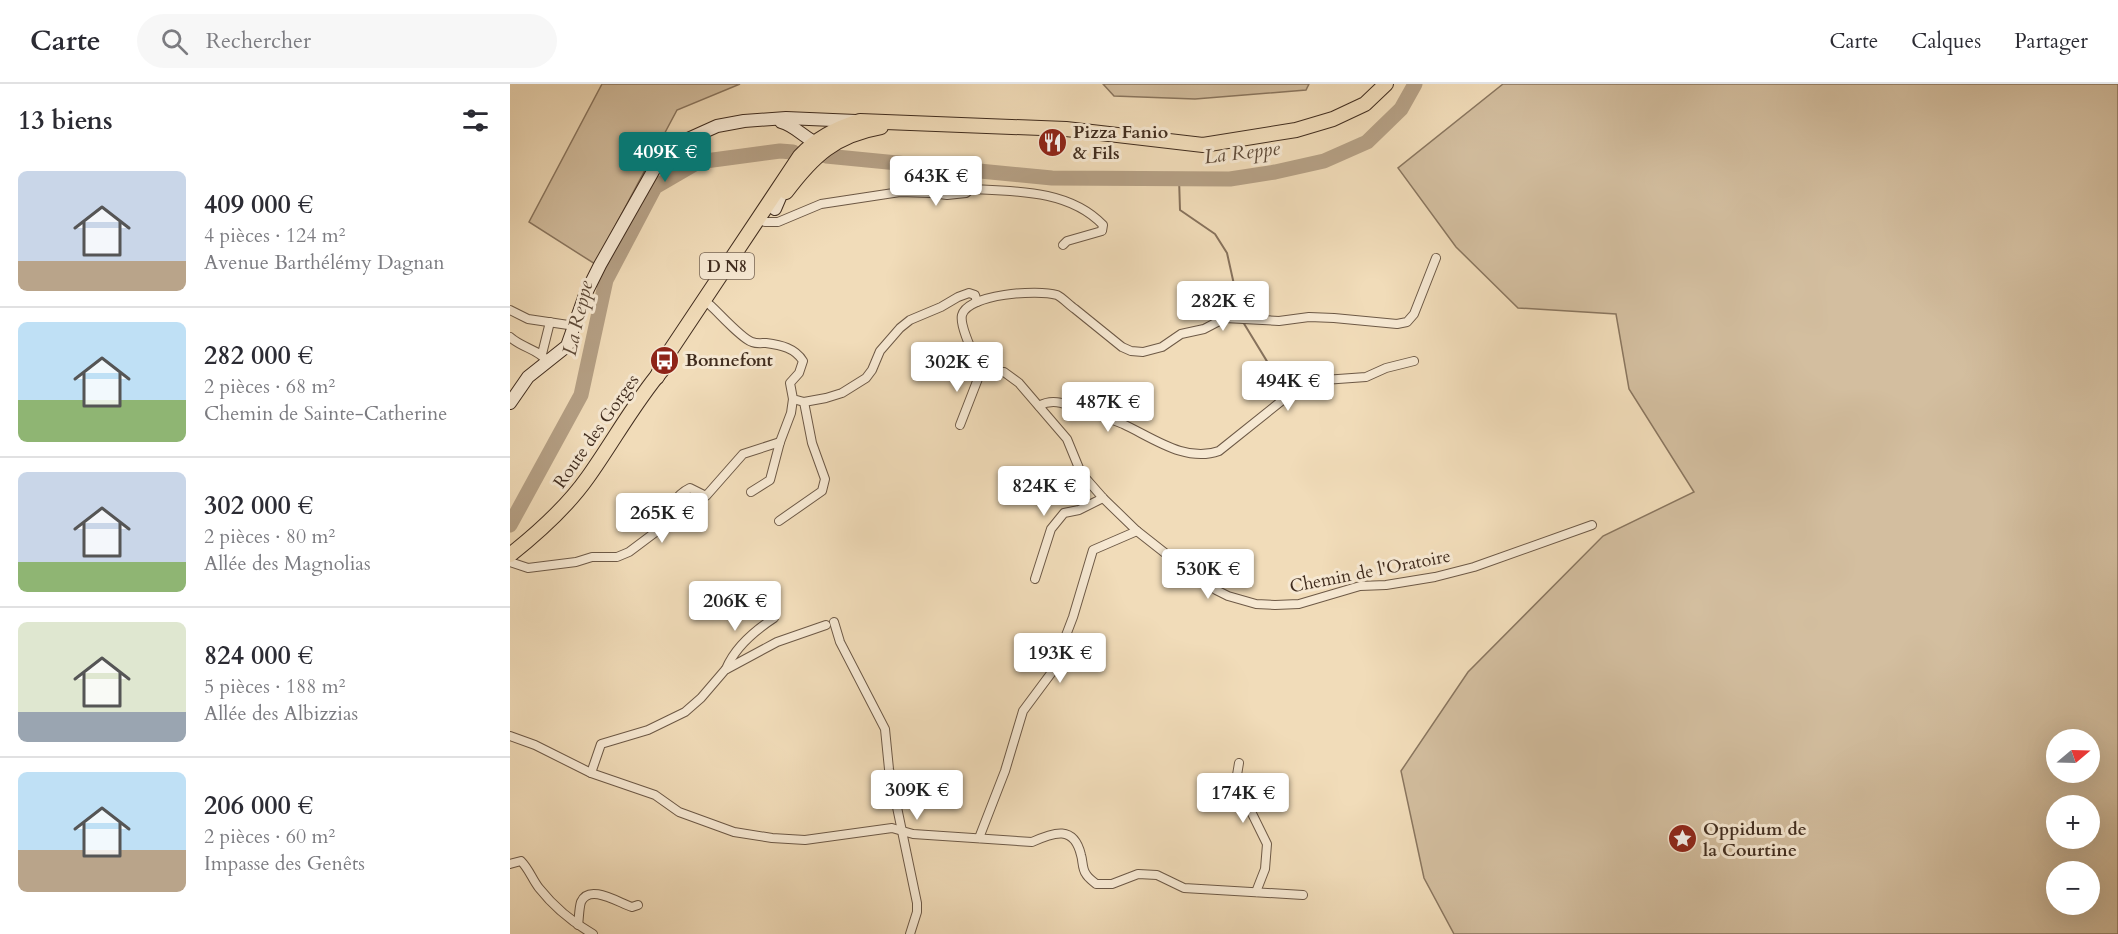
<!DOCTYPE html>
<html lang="fr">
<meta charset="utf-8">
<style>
:root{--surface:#fff;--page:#f7f7f7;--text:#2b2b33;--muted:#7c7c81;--line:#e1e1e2;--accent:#0f766e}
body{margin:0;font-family:Cardo,serif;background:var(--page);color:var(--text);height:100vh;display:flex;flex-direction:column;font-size:22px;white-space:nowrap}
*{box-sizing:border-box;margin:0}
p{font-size:20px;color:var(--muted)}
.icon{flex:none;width:33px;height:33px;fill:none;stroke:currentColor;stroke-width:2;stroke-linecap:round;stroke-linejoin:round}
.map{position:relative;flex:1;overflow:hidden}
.drawer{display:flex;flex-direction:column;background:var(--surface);width:510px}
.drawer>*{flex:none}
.needle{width:39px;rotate:71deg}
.controls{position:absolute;left:1536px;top:645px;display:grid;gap:12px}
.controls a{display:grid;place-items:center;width:54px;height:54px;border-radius:50%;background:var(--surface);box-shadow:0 6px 24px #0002;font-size:30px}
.price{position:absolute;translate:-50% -51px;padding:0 14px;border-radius:6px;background:#fff;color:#222;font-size:20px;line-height:39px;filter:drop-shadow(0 2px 3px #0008)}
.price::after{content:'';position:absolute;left:50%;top:36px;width:18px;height:14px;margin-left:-9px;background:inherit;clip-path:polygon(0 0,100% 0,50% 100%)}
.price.active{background:var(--accent);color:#fff}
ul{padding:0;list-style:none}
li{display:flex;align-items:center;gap:18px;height:150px;padding:0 18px}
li+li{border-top:2px solid var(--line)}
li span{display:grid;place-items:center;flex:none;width:168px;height:120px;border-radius:9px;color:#555}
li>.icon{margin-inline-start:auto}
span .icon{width:72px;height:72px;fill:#fffc;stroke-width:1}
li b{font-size:26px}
h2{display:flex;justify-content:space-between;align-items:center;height:72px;padding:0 18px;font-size:26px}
header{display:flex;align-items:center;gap:36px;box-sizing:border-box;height:84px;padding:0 30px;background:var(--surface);border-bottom:2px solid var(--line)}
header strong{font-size:28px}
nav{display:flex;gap:33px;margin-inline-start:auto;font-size:21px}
.search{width:420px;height:54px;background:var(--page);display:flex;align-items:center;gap:15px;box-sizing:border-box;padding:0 21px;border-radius:33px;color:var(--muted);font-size:22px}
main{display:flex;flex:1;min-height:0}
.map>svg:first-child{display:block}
.green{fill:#d3be9f;stroke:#8a765f;stroke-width:1.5;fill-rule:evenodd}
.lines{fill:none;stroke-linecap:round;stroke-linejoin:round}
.stream{stroke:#87725c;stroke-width:2}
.river{stroke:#b5a085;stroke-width:15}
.street-casing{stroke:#6d5946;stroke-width:10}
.secondary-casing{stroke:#412d1f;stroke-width:14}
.primary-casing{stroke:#412d1f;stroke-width:16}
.street{stroke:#f6e8d2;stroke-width:8}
.secondary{stroke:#f6e8d2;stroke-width:12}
.primary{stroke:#f1dcb9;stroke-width:14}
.labels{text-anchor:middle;stroke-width:6;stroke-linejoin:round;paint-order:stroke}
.shield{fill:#f6e8d2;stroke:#776555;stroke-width:1.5}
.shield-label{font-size:16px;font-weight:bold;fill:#412d1f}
.poi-label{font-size:18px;font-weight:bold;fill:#412d1f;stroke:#f6e8d2;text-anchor:start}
.street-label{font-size:18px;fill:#412d1f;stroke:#f6e8d2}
.water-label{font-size:20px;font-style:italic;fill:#5e4a38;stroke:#f6e8d2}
</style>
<header>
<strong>Carte</strong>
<div class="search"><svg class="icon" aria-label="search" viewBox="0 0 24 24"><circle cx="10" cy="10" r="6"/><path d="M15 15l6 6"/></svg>Rechercher</div>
<nav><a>Carte</a><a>Calques</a><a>Partager</a></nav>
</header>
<main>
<section class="drawer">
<h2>13 biens<svg class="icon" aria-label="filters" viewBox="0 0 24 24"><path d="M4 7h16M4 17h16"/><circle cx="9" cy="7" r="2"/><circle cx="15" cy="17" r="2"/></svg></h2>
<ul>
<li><span style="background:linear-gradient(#c9d6e8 75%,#b9a48a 0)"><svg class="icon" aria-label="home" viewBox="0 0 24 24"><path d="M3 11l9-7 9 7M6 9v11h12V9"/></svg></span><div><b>409 000 €</b><p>4 pièces · 124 m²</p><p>Avenue Barthélémy Dagnan</p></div></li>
<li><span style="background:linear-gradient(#bfe0f5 65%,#8fb573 0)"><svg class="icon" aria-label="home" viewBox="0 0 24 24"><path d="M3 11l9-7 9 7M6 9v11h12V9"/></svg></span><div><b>282 000 €</b><p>2 pièces · 68 m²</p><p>Chemin de Sainte-Catherine</p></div></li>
<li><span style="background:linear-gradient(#c9d6e8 75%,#8fb573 0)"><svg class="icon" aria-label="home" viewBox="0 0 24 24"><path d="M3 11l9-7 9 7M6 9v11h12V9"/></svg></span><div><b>302 000 €</b><p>2 pièces · 80 m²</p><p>Allée des Magnolias</p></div></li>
<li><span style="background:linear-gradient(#dfe7d0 75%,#9aa5b1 0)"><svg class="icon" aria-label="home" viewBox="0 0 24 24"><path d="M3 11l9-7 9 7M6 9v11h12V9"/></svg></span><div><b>824 000 €</b><p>5 pièces · 188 m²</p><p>Allée des Albizzias</p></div></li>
<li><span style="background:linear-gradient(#bfe0f5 65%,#b9a48a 0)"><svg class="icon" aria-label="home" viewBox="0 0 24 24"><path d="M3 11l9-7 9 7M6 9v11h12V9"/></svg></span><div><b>206 000 €</b><p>2 pièces · 60 m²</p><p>Impasse des Genêts</p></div></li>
</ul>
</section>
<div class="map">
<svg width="1608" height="850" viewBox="0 0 1608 850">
<rect width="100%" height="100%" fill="#f1dcb9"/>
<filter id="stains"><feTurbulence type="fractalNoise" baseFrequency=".00333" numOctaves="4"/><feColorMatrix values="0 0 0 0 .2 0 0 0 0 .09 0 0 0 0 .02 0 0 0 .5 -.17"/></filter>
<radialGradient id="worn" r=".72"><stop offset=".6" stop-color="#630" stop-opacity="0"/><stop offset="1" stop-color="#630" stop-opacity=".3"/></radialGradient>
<!-- green -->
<g class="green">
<path d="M92 0H230L167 26 85 180 19 138Z"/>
<path d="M593 0H799L796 6 685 15 604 12Z"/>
<path d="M993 0H1608V850H944L914 794 891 687 958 588 1093 452 1184 408 1119 305 1106 230 1008 224 946 163 888 84ZM1546 656H1580V688H1546ZM1546 722H1580V754H1546ZM1546 788H1580V820H1546Z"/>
</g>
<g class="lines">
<!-- stream -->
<g class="stream">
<path d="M669 94 670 126 705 150 717 169 731 232"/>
<path d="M733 238 769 297"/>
</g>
<!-- river -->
<g class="river">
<path d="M316 72 542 94 720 95 765 88 814 77 857 58 891 25 905 0"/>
<path d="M0 441 71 311 96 196 145 103 188 78 270 67 283 68"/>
</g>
<defs>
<g id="street">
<path d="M255 138H268L311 120 390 108 421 109 437 111 456 109 461 105C506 107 560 106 593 141L592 147 557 157 553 161"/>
<path d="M926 174 904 230 897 238 887 240 824 234 799 233 769 237 715 234 694 245 671 250 652 263 633 268 621 267 612 263C596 250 581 238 565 225 559 221 553 214 547 211 528 205 458 210 452 231 449 243 466 275 471 287L494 288 509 299 557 355 571 389 593 414 627 447 674 484 706 506 718 512 746 520 765 521 789 520 850 502 876 501 925 493 964 483 1082 441"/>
<path d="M200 221C209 229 232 255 242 258 247 260 252 259 256 259 271 261 285 264 293 277L289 289 280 299 283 315 294 318 316 314 332 309 356 294 362 286 370 267 390 244 400 236 431 223 448 213 459 209 465 211 467 218"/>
<path d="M0 226 18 235 65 242"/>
<path d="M0 253C12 264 28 265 37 277"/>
<path d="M32 270 40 238"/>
<path d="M529 322C543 314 555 320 569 325 584 330 599 334 613 340 643 354 676 379 709 367L789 303 814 296 856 293 876 284 904 277"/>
<path d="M450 341 471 287"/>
<path d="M241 408 260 396 270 358 281 329 283 315"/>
<path d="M269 437 312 407 315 395 302 359 294 318"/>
<path d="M0 478 18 484 66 478 82 473H107L119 468 151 444C153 429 167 410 180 404L196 412 233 370 270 358"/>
<path d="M525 495 541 445 554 429 569 426 593 414"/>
<path d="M324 538 330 558 375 645 379 685 407 819V828L400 850"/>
<path d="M216 585C225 563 244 547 264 534"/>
<path d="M0 652 25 661 81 689 145 711 169 728 224 748 262 754 295 756 382 744 403 750 522 758C544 748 564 741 571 771 573 777 572 785 576 790 578 794 583 797 586 800H602L628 790 647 791 674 804 793 811"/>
<path d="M729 679 726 697 757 760 755 785 746 808"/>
<path d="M81 689 91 660 138 646 175 628 191 614 215 586 267 558 316 541"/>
<path d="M469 754 495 687 513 627 542 588 563 533 583 466 627 447"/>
<path d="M0 780 11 777C19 785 22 795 29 804 44 823 62 838 83 850"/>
<path d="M68 841C69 835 69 824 71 818 79 799 109 819 122 823L128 821"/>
</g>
<g id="secondary">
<path d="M271 38C287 42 296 57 312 61"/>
<path d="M265 125 274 104"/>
<path d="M0 319 18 293 57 262 75 211 90 181 146 82 167 60 207 42 234 37 276 34 346 37"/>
</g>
<g id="primary">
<path d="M276 108C303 72 325 51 371 43"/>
<path d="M147 293 154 276 290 72C307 54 326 44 350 37L556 45 693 61 786 46 823 35 855 20 876 0"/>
<path d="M0 471C29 448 57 423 78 393 103 358 124 319 152 286"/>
</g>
</defs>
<!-- street casing -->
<use href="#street" class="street-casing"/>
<!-- secondary casing -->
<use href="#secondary" class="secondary-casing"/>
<!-- primary casing -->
<use href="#primary" class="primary-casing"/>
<!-- street -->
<use href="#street" class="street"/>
<!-- secondary -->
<use href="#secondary" class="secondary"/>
<!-- primary -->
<use href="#primary" class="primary"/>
</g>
<!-- icons -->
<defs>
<symbol id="restaurant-disc" viewBox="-11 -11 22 22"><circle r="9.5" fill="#8f2418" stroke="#f6e8d2"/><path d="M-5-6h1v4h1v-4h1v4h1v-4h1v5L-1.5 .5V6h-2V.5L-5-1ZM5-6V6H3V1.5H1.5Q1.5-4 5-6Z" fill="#fff"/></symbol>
<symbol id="bus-disc" viewBox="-11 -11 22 22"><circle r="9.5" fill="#8f2418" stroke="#f6e8d2"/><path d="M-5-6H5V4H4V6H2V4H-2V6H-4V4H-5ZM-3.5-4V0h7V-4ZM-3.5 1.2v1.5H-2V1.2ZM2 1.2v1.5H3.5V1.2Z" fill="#fff"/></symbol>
<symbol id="sight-disc" viewBox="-11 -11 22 22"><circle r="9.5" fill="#8f2418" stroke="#f6e8d2"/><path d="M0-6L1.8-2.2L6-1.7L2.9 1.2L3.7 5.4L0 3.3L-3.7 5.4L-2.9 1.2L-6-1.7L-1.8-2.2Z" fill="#fff"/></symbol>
</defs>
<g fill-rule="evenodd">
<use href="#restaurant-disc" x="526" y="42" width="33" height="33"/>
<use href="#bus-disc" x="138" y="260" width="33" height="33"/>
<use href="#sight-disc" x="1156" y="738" width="33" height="33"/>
</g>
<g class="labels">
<!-- shield labels -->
<rect class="shield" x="190" y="169" width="54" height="26" rx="4.5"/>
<g class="shield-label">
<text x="217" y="188">D N8</text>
</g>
<!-- poi labels -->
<g class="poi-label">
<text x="563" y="54">Pizza Fanio<tspan x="563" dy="21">&amp; Fils</tspan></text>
<text x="175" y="282">Bonnefont</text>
<text x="1193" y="751">Oppidum de<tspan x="1193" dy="21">la Courtine</tspan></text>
</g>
<!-- street labels -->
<g class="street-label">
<text transform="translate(86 347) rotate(-55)" y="6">Route des Gorges</text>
<text transform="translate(860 487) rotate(-11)" y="6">Chemin de l'Oratoire</text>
</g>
<!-- water labels -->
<g class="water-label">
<text transform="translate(732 68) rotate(-7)" y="7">La Reppe</text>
<text transform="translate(67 234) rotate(-77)" y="7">La Reppe</text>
</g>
</g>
<rect width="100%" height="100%" filter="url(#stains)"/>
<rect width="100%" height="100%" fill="url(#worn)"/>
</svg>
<div class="controls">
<a><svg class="needle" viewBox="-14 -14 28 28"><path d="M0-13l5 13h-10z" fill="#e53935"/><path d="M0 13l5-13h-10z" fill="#7c7c81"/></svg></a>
<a>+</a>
<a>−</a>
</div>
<b class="price active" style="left:155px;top:99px">409K €</b>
<b class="price" style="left:426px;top:123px">643K €</b>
<b class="price" style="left:713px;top:248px">282K €</b>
<b class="price" style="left:447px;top:309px">302K €</b>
<b class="price" style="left:778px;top:328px">494K €</b>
<b class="price" style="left:598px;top:349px">487K €</b>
<b class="price" style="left:534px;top:433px">824K €</b>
<b class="price" style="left:152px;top:460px">265K €</b>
<b class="price" style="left:698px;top:516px">530K €</b>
<b class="price" style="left:225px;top:548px">206K €</b>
<b class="price" style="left:550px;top:600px">193K €</b>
<b class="price" style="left:407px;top:737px">309K €</b>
<b class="price" style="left:733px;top:740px">174K €</b>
</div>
</main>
